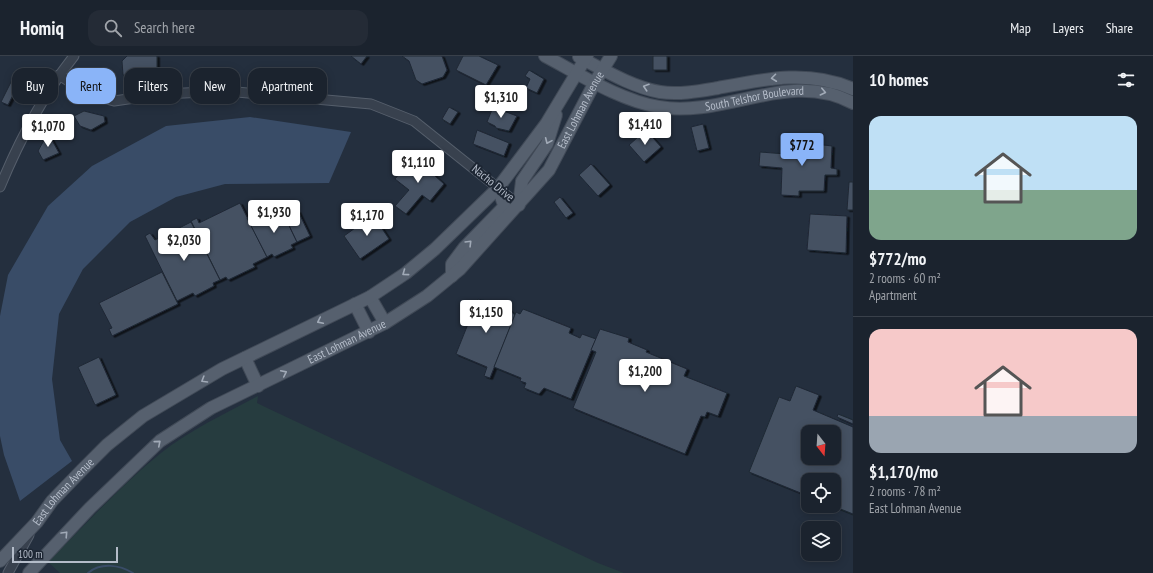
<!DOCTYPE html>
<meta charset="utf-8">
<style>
:root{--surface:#1b232e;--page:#242b36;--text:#f1f3f6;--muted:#a0a4aa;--line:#39404a;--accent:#8ab4f8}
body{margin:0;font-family:"PT Sans Narrow",sans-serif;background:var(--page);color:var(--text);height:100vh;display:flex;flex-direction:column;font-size:15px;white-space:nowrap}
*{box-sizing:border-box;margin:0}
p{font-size:13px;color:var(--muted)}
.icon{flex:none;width:22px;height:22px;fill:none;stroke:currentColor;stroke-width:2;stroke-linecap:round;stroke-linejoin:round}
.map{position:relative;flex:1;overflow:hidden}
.panel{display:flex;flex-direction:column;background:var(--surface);width:300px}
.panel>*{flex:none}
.banner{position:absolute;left:12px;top:12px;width:380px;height:36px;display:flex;gap:8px}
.needle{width:26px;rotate:163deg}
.buttons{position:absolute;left:801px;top:369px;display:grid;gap:8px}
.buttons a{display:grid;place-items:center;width:40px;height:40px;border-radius:8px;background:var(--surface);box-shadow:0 2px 10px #0003,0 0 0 1px var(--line);font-size:20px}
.scale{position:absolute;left:12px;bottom:10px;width:106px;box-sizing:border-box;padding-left:4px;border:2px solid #b4bcc9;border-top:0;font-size:11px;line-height:14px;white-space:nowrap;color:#b4bcc9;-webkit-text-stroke:3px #1d2633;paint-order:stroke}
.price{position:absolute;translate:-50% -34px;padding:0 9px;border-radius:4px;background:#fff;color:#222;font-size:13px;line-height:26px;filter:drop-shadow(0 1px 2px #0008)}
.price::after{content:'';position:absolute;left:50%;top:24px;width:12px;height:9px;margin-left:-6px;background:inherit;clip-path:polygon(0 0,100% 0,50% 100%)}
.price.current{background:var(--accent);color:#111}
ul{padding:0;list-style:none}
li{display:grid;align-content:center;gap:8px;height:212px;padding:0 16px}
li+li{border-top:1px solid var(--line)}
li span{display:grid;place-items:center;height:124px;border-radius:12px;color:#555}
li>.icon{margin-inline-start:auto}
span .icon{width:72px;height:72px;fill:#fffc;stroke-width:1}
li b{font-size:17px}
h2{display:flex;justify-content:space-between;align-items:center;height:48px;padding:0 16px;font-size:17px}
.tag{padding:0 14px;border-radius:12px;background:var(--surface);box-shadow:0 2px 10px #0003,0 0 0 1px var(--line);font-size:14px;line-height:36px}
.tag.current{background:var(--accent);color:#111}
header{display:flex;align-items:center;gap:24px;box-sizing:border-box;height:56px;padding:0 20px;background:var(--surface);border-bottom:1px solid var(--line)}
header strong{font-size:19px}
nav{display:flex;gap:22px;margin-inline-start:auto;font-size:14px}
.search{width:280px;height:36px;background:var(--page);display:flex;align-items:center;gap:10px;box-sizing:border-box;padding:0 14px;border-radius:12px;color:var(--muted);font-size:15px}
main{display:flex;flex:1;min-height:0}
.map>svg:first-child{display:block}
.green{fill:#263c3f}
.water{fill:#394c67}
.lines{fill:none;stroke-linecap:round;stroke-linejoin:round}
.stream{stroke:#394c67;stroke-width:2}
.building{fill:#455162;stroke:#1f2835;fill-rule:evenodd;filter:url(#shadow)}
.minor-casing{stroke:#565f6c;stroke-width:11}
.major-casing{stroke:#414a57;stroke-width:14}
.minor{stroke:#38414e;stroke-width:9}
.major{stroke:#56606e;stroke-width:12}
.oneway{stroke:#a1aab7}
.labels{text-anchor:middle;stroke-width:4;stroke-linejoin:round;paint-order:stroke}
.street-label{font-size:12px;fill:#b4bcc9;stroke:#1d2633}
</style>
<header>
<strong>Homiq</strong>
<div class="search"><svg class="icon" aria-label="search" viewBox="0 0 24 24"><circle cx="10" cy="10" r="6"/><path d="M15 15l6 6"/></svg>Search here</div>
<nav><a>Map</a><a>Layers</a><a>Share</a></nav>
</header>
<main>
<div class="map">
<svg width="853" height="517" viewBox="0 0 853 517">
<defs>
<filter id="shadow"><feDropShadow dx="2.5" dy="1.5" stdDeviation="0" flood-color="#0009"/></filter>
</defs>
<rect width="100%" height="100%" fill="#242f3e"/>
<!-- green -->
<path class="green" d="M258 340 257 347 265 351 598 507 624 517H60L48 506C85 469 120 430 161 397 190 374 225 358 258 340Z"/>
<!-- water -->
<path class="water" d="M250 61 351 76 329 127 225 128 176 141 130 166 83 213 59 258 52 323 60 384 72 405 20 445 4 399 0 380V260L8 219 48 150 92 110 166 70Z"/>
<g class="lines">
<!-- stream -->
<path class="stream" d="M88 517C101 506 120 509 133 517"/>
</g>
<!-- building -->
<g class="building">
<path d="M127 0H157V18H149L150 25 132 26 130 20 123 19 122 5Z"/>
<path d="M351 0H367L361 8Z"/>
<path d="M402 0H442L447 14 443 21 422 28 416 24 409 5Z"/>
<path d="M463 0H479L498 9 486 29 456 14Z"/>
<rect x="653" y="0" width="14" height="14"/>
<path d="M529 14 544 23 537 37 526 32 530 23 525 20Z"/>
<path d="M15 18 22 21 8 49 1 46Z"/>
<path d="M449 51 458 56 450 68 442 63Z"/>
<path d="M493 51 517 60 509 75 496 72 495 70 487 66Z"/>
<path d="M84 55 104 60 105 66 91 74 80 70 74 60Z"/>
<path d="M703 68 709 92 697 95 691 71Z"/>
<path d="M477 74 509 87 504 100 473 88Z"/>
<path d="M646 74 661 91 644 106 629 89Z"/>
<path d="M48 77 59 97 43 104 38 95Z"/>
<path d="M806 79 807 87 832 90 831 112 837 113V119H825L824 135H799V140L781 139 782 112 759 110 760 96 786 98V89H798L799 80Z"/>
<path d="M412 102 427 114 433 106 440 112 434 119 444 128 430 145 422 139 406 158 395 150 409 134 395 123Z"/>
<path d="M591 108 610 129 598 140 579 119Z"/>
<path d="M849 126H853V154H847Z"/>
<path d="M560 141 573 157 566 162 554 146Z"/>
<path d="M240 147 267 201 253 208 255 211 228 224 226 221 220 224 191 165 197 162 199 167Z"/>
<path d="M281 153 297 186 291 189 293 192 274 201 272 198 267 201 247 162 251 160 254 166Z"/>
<path d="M298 155 310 180 297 186 285 161Z"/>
<path d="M810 158 847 160 846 197 807 194Z"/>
<path d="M373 159 389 183 360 203 344 180Z"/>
<path d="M191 166 220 224 213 227 214 230 195 240 193 237 177 245 145 180 150 177 155 184Z"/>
<path d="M162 216 178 248 112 280 109 273 112 272 99 247Z"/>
<path d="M478 243 488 245 507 252 515 259 490 322 484 320 487 311 456 298Z"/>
<path d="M523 253 571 272 569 277 580 282 582 278 596 283 571 343 544 332 539 338 524 332 526 327 520 325 521 322 494 311 516 256 520 258Z"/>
<path d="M600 273 629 282 628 286 647 294 646 296 687 313 684 320 727 337 718 360 707 356 705 361 701 360 685 398 573 352 596 296 591 294Z"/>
<path d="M99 301 116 339 95 349 78 311Z"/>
<path d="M796 330 819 339 813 354 853 371V458L833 450 834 424H808V440L749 416 779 341 790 345ZM808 376H834V402H808Z"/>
<path d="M838 358 853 364V368L837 361Z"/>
</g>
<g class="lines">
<defs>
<g id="minor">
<path d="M59 19 88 38 114 45 163 38 226 35 371 48 414 65 519 149"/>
<path d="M0 131C19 85 43 39 74 0"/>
<path d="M8 517 29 479"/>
</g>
<g id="major">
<path id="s1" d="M545 0C581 19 619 44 659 51 726 62 789 13 853 47"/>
<path d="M579 1C604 14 632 31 660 36 679 39 700 35 718 32 764 23 809 13 853 33"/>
<path d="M519 149 522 125 547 88 556 59"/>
<path d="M452 220V208L464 192 503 152 504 149 498 132"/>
<path d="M370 241 385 267"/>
<path d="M355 248 369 276"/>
<path d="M245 302 258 330"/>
<path id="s2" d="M0 505 37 466 52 445 82 414 107 389 143 360 222 313 370 241 406 217 435 193 498 132 546 68 587 0"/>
<path id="s3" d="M29 517 90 452 160 385 211 352 385 267 427 240 460 213 549 114 595 26 611 0"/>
</g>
</defs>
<!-- minor casing -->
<use href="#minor" class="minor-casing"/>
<!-- major casing -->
<use href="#major" class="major-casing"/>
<!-- minor -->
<use href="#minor" class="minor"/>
<!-- major -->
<use href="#major" class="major"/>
</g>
<!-- one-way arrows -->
<defs><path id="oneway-chevron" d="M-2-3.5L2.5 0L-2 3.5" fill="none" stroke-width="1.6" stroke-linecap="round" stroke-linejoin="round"/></defs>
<g class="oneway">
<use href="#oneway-chevron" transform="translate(774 22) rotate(173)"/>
<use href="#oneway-chevron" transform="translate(646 31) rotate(-162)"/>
<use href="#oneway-chevron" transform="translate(823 36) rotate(13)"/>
<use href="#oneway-chevron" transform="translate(548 85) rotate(114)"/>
<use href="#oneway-chevron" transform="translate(469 187) rotate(-45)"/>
<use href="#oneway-chevron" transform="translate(405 217) rotate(144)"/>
<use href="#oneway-chevron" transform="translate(320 265) rotate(154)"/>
<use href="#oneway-chevron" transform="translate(284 317) rotate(-26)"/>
<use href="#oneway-chevron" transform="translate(204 324) rotate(149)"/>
<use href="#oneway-chevron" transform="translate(158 387) rotate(-41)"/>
<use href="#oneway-chevron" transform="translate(65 478) rotate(-47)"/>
</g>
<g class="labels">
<!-- street labels -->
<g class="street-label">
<text dy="4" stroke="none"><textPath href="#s1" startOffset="222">South Telshor Boulevard</textPath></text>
<text dy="4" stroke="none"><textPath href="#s3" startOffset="734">East Lohman Avenue</textPath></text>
<text transform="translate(493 127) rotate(39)" y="4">Nacho Drive</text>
<text dy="4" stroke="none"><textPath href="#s3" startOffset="398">East Lohman Avenue</textPath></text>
<text dy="4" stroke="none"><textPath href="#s2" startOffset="94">East Lohman Avenue</textPath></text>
</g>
</g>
</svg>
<div class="buttons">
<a><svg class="needle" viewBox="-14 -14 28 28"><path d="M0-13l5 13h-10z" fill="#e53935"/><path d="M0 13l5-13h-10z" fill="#a0a4aa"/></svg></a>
<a><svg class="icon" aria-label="locate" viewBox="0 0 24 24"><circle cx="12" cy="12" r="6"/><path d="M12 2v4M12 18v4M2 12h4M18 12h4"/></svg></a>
<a><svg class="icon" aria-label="layers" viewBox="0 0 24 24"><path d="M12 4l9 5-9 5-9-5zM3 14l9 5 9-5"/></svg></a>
</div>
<div class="scale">100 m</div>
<b class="price" style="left:501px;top:63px">$1,310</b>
<b class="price" style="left:645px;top:90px">$1,410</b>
<b class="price" style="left:48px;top:92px">$1,070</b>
<b class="price current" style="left:802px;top:111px">$772</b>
<b class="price" style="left:418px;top:128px">$1,110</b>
<b class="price" style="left:274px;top:178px">$1,930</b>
<b class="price" style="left:367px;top:181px">$1,170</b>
<b class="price" style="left:184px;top:206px">$2,030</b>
<b class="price" style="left:486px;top:278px">$1,150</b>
<b class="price" style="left:645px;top:337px">$1,200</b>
<div class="banner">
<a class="tag">Buy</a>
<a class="tag current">Rent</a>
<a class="tag">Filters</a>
<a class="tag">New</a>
<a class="tag">Apartment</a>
</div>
</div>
<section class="panel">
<h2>10 homes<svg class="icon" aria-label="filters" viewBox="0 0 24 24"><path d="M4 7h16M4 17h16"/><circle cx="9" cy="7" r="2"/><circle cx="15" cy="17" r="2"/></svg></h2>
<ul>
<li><span style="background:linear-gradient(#bfe0f5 60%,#7fa58c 0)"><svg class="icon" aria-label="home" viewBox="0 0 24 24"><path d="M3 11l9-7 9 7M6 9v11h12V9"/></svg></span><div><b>$772/mo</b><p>2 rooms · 60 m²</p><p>Apartment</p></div></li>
<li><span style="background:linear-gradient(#f6c9c9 70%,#9aa5b1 0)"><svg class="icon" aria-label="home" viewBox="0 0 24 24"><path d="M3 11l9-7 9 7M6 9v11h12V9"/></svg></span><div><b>$1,170/mo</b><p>2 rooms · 78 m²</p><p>East Lohman Avenue</p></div></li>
</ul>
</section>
</main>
